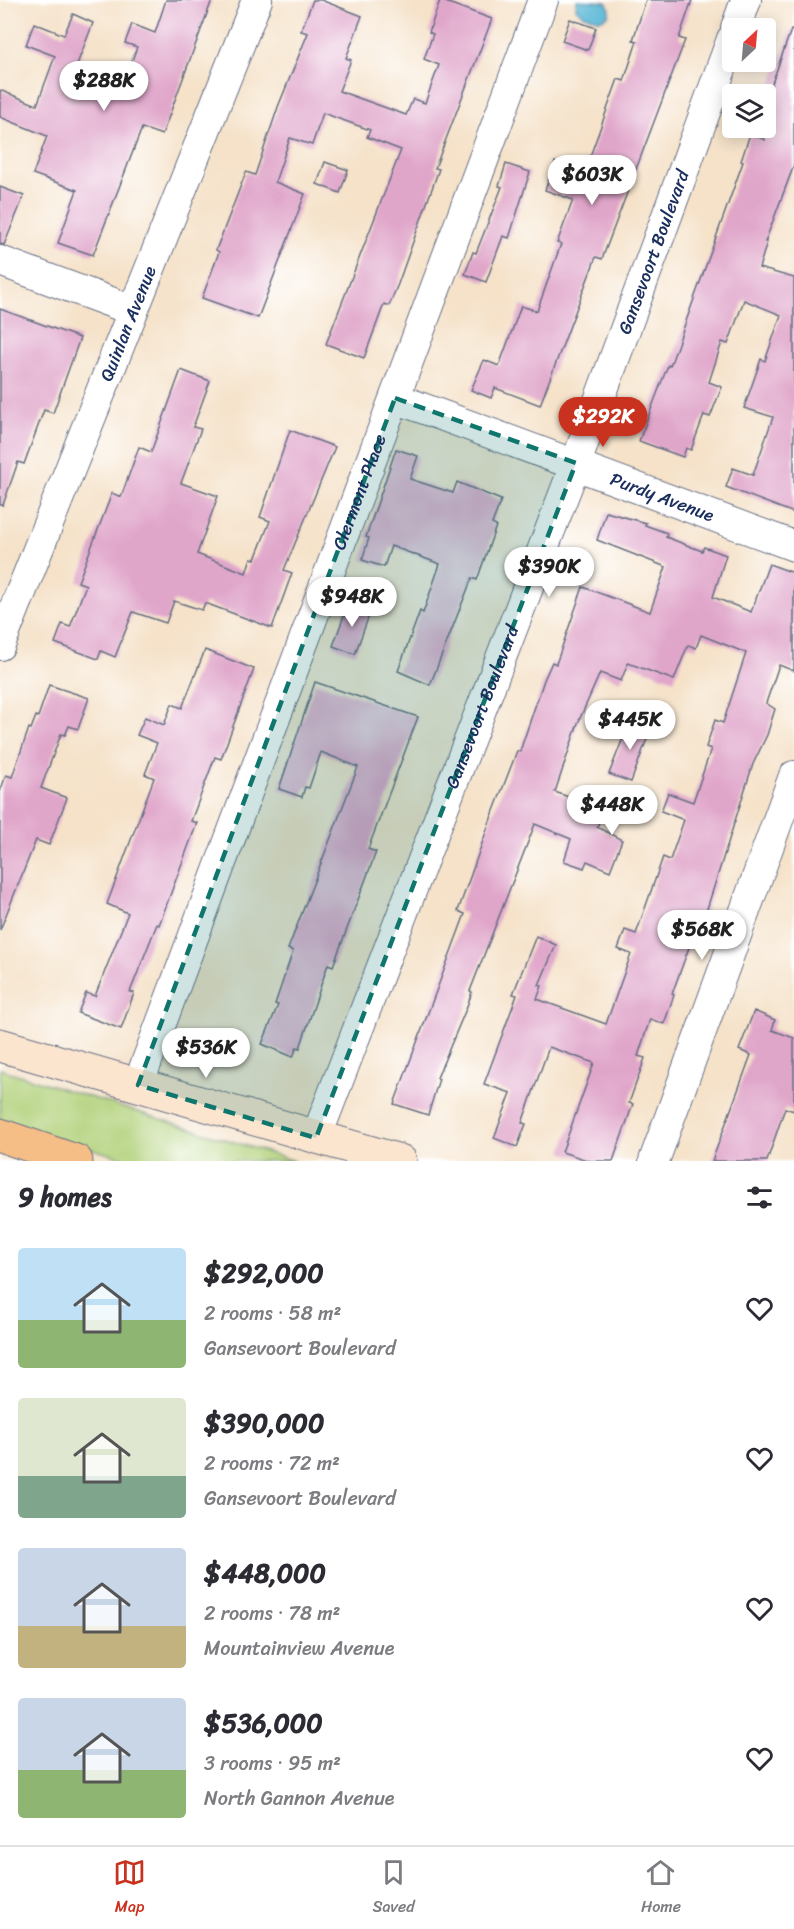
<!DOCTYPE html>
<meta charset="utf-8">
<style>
:root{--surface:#fff;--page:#f7f7f7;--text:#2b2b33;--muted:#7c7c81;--line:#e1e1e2;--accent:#c8321e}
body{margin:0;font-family:Sriracha,sans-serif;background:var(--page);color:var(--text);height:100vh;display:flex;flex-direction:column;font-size:22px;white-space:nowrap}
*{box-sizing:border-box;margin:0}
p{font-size:20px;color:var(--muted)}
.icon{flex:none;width:33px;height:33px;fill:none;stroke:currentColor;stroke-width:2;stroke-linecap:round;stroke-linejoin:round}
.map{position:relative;height:1161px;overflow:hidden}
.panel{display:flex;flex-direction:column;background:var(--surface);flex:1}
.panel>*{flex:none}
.needle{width:39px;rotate:26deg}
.fabs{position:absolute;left:722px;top:18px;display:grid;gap:12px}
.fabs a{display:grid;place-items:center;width:54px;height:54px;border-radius:6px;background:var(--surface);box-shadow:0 3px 15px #0003;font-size:30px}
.price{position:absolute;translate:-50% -51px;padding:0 14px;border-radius:21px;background:#fff;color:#222;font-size:20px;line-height:39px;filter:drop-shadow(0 2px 3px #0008)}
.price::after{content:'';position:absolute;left:50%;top:36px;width:18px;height:14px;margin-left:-9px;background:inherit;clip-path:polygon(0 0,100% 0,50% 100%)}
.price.selected{background:var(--accent);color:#fff}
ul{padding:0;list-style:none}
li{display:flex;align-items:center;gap:18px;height:150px;padding:0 18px}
li span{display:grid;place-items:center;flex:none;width:168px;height:120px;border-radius:6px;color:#555}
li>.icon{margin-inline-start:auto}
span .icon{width:72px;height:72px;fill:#fffc;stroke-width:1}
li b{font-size:26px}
h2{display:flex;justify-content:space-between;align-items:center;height:72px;padding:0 18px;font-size:26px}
.tabs{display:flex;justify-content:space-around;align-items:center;height:84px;border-top:2px solid var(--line);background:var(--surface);font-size:16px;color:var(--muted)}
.tabs a{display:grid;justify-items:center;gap:3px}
.tabs .selected{color:var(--accent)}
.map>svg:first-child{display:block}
.green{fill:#b0d078;stroke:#66806b;stroke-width:1.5}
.water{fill:#58b7d6;stroke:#3a739a;stroke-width:1.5}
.building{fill:#e0a6ca}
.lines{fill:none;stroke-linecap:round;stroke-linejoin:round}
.minor-casing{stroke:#676e83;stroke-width:32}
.secondary-casing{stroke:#676e83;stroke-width:35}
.motorway-casing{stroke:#676e83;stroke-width:35}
.minor{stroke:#fff;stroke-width:30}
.secondary{stroke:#fbe5cf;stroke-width:33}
.motorway{stroke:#f6be87;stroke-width:33}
.marked{fill:#0f766e;fill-opacity:0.2;stroke:#0f766e;stroke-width:4.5;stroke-dasharray:12 8;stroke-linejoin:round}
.labels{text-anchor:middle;stroke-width:5;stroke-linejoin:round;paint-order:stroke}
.street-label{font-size:18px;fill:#1b2f5e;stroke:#fff}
</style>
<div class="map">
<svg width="794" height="1161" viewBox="0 0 794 1161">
<rect width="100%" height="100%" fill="#fff"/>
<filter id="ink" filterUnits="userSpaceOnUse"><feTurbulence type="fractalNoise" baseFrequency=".0167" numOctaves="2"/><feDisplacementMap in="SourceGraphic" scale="12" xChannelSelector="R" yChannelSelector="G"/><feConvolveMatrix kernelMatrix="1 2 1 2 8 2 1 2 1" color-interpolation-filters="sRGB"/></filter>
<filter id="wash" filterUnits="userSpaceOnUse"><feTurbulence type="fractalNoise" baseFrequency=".008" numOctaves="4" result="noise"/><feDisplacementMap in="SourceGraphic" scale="24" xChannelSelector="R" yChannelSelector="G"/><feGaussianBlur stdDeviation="1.35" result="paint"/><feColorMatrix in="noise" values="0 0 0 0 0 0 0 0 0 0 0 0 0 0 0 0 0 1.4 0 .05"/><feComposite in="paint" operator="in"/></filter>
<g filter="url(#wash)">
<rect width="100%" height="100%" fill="#f5e2c9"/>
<!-- green -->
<path class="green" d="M0 1069 295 1161H134L0 1123Z"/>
<!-- water -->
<path class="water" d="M577 0 606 2 610 9 609 15 600 20 582 14 576 8Z"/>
<g id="blocks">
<!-- building -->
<g class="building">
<path d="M166 0H212L162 135 142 128 93 255 58 243 77 190 33 174 47 136 0 117V90L37 105 55 56 26 45 34 23 64 35 73 14 93 23 71 80 119 96 137 47 125 43 132 24 155 33Z"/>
<path d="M313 0H321L362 16 346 58 351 60 339 91 406 115 413 99 425 103 439 65 424 59 433 34 429 32 440 0 492 19 435 168 439 169 398 284 389 306 384 304 364 358 326 344 401 150 367 137 370 130 323 113 312 145 290 138 275 182 305 194 258 318 202 298 219 252 216 250 246 172 255 175 278 107 308 33 301 31Z"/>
<path d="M646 0H692L679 38 685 40 602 259 596 257 540 405 495 388 491 398 471 390 484 360 499 366 521 306 537 311 561 244 557 243 573 200 545 190 555 162 584 173 618 79 624 81 637 41 633 40Z"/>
<path d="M570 19 596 28 588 50 562 41Z"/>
<path d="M791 30 794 31V165L765 242H767L759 268 794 278V513L726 487 733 468 753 475 773 417 744 408 761 359 765 361 781 315 744 300 728 344 722 342 709 382 722 387 710 417 704 415 691 450 686 448 683 457 639 441 668 365 670 366 743 162 741 161 750 134 765 140V103Z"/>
<path d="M325 162 348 170 340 193 317 184Z"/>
<path d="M506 164 530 172 509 238 503 236 486 282 465 274 473 252 476 253 502 187 499 186Z"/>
<path d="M0 187 24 196 4 245 0 244Z"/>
<path d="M0 309 80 338 53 413 44 410 24 464 18 462 3 505H0Z"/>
<path d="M181 370 210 381 193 427 201 429 181 483 218 496 197 554 246 573 251 558 255 559 270 521 260 517 290 430 335 447 284 570 292 573 272 628 205 603 202 610 174 601 166 623 133 612 115 657 101 651 98 659 55 643 62 624 70 627 86 585 78 582 112 493 121 497 139 447 151 452Z"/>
<path d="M396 449 418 456 410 479 453 493 457 482 501 500 492 524 496 526 477 580 472 578 430 685 398 671 420 611 423 613 440 564 391 546 384 567 362 560 369 538 366 537Z"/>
<path d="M606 512 646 523 645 525 667 533 666 537 702 551 704 547 726 555 713 597 751 612 769 564 794 573V671L779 665 766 703 775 709 767 735 753 764 706 912 699 933 695 931 672 994 674 995 664 1024 650 1019 638 1056 645 1058 629 1103 633 1104 613 1161H590L562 1152 594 1063 549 1047 522 1123 526 1124 517 1147 494 1138 511 1093 484 1084 517 995 513 994 536 936 556 945 539 985 542 986 537 999 606 1024 631 954 618 949 625 930 636 934 663 857 670 860 684 820 661 811 668 793 693 802 711 749 706 747 715 720 723 723 746 653 701 635 696 648 688 645 674 680 628 663 621 681 600 673 578 723 555 792 604 810 597 827 622 840 610 871 587 861 584 868 564 861 571 839 535 824 470 991 472 992 466 1009 437 1078 439 1079 428 1115 394 1104 465 914 458 911 490 821 517 751H520L544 680 552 662 556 664 583 587 650 612 666 567 597 540Z"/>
<path d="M349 602 371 610 355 654 333 646Z"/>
<path d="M205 650 254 669 221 759 215 757 191 821 197 823 159 925 157 924 130 992 134 993 121 1029 78 1013 86 993 95 996 128 913 107 904 154 778 145 774 157 743 137 735 145 717 164 725 172 704 182 708Z"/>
<path d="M315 682 418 717 368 849 376 852 367 876 333 966 328 964 300 1048 297 1047 293 1057 262 1044 278 1005 275 1004 293 951 288 949 358 767 321 752 309 788 305 787 302 797 279 789Z"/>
<path d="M49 685 89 698 78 729 69 726 65 735 61 734 41 788 67 798 49 845 36 840 0 930V792L6 775 12 777 29 728 31 729 36 716 38 717Z"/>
<path d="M630 720 651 728 631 782 609 774Z"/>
<path d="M754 1011 775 1020 772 1030 794 1038V1111L785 1108 767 1161H712L751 1055 739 1050Z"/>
</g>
</g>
</g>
<g filter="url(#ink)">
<use href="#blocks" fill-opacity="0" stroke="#676e83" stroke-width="1.5"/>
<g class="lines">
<defs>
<g id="minor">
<path d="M736 28 746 0"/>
<path d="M0 261 132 310"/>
<path id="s1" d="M395 398 794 546"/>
<path id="s2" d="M0 645 257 0"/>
<path id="s3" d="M138 1085 543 0"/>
<path id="s4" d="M316 1138 576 463 732 39"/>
<path d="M654 1161 794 776"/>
</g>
<path id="secondary" d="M0 1045 400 1161"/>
<path id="motorway" d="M0 1135 76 1161"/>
</defs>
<!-- minor casing -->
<use href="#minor" class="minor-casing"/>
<!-- secondary casing -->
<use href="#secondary" class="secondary-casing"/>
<!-- motorway casing -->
<use href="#motorway" class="motorway-casing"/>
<!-- minor -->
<use href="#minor" class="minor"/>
<!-- secondary -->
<use href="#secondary" class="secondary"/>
<!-- motorway -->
<use href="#motorway" class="motorway"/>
</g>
</g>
<!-- marked area -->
<path class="marked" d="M395 398 576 463 316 1138 138 1085Z"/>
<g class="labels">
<!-- street labels -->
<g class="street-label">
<text dy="6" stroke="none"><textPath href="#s4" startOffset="948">Gansevoort Boulevard</textPath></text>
<text dy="6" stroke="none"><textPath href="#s2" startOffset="346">Quinlan Avenue</textPath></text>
<text dy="6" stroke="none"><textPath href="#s3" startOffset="633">Clermont Place</textPath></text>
<text dy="6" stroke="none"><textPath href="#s1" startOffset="285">Purdy Avenue</textPath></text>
<text dy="6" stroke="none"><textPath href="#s4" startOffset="462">Gansevoort Boulevard</textPath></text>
</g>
</g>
</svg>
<div class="fabs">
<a><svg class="needle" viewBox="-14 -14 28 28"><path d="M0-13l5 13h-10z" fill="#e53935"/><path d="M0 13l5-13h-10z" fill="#7c7c81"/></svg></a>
<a><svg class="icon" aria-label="layers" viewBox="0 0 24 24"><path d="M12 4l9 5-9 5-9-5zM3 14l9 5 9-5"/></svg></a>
</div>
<b class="price" style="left:104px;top:112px">$288K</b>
<b class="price" style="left:592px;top:206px">$603K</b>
<b class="price selected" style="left:603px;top:448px">$292K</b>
<b class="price" style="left:549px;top:598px">$390K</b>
<b class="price" style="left:352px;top:628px">$948K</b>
<b class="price" style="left:630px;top:751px">$445K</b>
<b class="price" style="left:612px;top:836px">$448K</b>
<b class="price" style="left:702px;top:961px">$568K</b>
<b class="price" style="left:206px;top:1079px">$536K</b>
</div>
<section class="panel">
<h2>9 homes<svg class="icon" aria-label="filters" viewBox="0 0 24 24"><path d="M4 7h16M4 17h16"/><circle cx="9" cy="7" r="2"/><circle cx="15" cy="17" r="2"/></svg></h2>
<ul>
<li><span style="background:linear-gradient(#bfe0f5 60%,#8fb573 0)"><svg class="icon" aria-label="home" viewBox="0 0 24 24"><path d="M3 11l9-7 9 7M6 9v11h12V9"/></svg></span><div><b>$292,000</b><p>2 rooms · 58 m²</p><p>Gansevoort Boulevard</p></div><svg class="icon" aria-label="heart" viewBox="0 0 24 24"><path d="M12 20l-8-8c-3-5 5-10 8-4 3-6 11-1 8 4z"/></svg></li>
<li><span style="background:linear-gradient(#dfe7d0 65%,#7fa58c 0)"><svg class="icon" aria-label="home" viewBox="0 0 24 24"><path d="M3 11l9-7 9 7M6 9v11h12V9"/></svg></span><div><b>$390,000</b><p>2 rooms · 72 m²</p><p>Gansevoort Boulevard</p></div><svg class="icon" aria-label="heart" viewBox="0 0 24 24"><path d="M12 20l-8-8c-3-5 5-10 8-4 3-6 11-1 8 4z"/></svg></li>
<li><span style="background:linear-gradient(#c9d6e8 65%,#c2b280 0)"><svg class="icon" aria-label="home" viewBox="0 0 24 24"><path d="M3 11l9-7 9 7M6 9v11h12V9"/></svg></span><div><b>$448,000</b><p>2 rooms · 78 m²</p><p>Mountainview Avenue</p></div><svg class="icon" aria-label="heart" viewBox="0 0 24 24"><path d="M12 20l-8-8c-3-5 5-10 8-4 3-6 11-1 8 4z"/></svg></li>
<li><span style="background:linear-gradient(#c9d6e8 60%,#8fb573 0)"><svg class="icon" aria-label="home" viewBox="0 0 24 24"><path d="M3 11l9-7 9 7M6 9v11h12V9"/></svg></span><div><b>$536,000</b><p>3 rooms · 95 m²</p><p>North Gannon Avenue</p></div><svg class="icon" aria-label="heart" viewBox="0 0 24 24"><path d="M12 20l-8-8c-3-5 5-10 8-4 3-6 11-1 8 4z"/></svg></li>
</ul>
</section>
<nav class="tabs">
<a class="selected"><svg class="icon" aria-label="map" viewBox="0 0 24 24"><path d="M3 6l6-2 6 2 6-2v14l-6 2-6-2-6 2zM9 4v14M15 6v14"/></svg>Map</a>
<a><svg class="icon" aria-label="saved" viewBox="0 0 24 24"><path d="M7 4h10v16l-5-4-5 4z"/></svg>Saved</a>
<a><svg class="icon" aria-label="home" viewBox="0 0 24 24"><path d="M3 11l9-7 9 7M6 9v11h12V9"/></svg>Home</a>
</nav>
